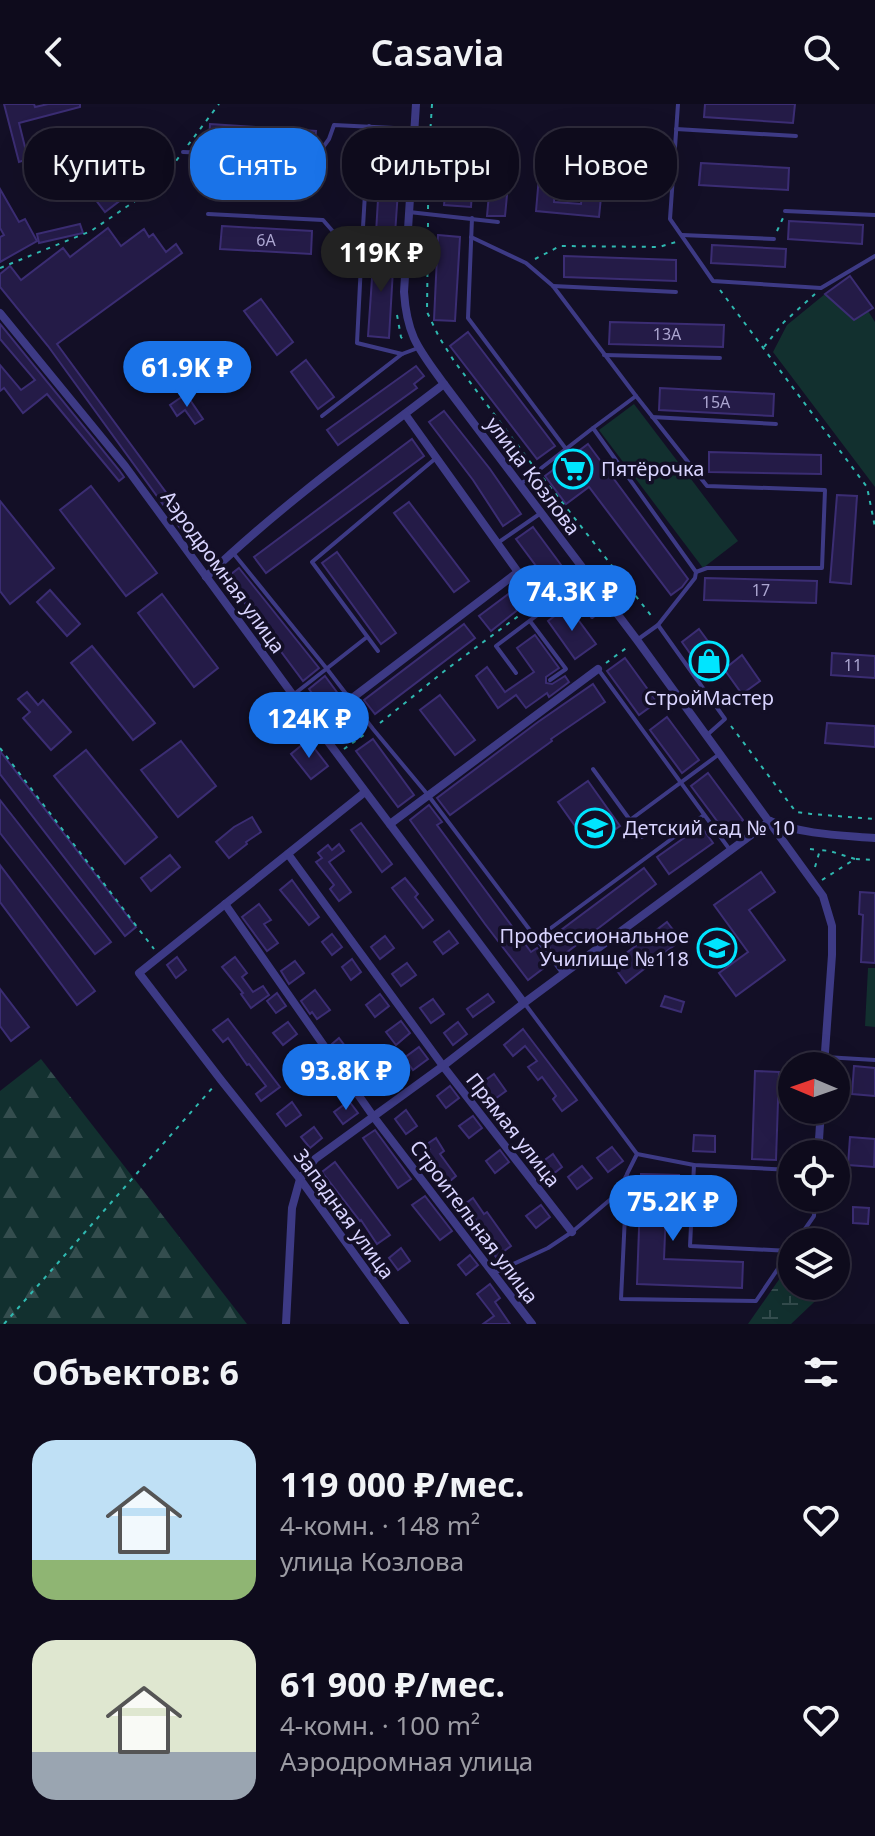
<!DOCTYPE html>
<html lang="ru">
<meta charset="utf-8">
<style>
:root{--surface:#0e0b1c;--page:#171425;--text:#f1f3f6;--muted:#9b9ba3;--line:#2e2b3b;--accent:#1a73e8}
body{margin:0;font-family:"Noto Sans",sans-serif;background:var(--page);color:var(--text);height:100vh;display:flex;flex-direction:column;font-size:30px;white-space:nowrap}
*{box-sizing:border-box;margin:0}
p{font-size:26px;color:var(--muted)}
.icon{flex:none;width:44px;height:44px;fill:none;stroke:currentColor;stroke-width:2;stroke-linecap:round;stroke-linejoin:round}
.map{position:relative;height:1220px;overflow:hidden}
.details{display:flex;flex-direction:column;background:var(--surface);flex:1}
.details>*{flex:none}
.hud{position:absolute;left:24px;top:24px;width:828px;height:72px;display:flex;gap:16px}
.needle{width:52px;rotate:272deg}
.buttons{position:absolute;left:778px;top:948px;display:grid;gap:16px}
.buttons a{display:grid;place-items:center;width:72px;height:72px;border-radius:50%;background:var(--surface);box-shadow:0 8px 32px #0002,0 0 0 2px var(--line);font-size:40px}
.price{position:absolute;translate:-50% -68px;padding:0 18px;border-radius:28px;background:var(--accent);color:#fff;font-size:26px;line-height:52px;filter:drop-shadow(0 2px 4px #0008)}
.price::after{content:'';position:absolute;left:50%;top:48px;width:24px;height:18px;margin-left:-12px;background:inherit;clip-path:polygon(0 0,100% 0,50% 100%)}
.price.on{background:#222;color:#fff}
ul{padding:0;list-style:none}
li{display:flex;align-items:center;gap:24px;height:200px;padding:0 32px}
li span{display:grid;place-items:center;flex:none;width:224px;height:160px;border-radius:24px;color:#555}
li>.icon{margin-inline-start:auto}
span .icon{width:96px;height:96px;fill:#fffc;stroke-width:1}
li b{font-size:34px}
h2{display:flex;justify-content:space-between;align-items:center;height:96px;padding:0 32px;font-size:34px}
.tag{padding:0 28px;border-radius:32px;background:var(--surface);box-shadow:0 8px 32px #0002,0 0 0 2px var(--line);font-size:28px;line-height:72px}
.tag.on{background:var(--accent);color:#fff}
header{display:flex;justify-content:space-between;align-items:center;height:104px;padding:0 32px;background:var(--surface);font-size:36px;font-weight:600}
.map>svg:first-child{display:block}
.green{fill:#12302f}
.forest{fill:url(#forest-firs)}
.wetland{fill:url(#wetland-marsh)}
.building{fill:#241b47;stroke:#3b2d73;stroke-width:2;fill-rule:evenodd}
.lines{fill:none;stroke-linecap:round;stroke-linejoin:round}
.path{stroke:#2fb8b0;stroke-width:2;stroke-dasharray:4 6;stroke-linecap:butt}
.service{stroke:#3d3a85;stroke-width:4}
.minor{stroke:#3d3a85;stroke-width:8}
.labels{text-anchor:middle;stroke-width:7;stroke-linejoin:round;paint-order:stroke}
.number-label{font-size:16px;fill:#aca6d1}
.poi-label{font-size:20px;fill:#d9d4ff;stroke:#130f26;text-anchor:start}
.street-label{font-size:20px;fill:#d9d4ff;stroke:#130f26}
</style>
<header><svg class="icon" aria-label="back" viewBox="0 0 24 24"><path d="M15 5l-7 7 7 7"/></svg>Casavia<svg class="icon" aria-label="search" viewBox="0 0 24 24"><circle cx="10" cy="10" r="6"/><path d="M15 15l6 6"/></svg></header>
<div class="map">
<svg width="875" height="1220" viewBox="0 0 875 1220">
<defs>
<pattern id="forest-firs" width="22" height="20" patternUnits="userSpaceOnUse" patternTransform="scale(2)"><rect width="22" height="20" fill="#12302f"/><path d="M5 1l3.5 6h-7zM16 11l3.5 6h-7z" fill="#344d4e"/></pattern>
<pattern id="wetland-marsh" width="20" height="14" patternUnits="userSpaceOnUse" patternTransform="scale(2)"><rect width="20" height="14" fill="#12302f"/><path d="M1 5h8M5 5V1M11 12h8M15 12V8" fill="none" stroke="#344d4e"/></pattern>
</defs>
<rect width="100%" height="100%" fill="#130f26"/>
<!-- green -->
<g class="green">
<path d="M825 190 854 216 868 207 875 218V383L773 248 787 221Z"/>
<path d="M634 300 738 437 703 464 599 326Z"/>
<path d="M868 864H875V923L865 922Z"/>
</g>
<!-- forest -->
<path class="forest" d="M41 955 247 1220H0V987Z"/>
<!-- wetland -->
<path class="wetland" d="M792 1157V1182H831L791 1220H748Z"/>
<!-- building -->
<g class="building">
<path d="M4 0H34L35 3 48 0H80V3L19 19 28 55 19 58Z"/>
<path d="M705 0H795L793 19 704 13Z"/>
<path d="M210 20 316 27 314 47 209 41Z"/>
<path d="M382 28 402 29 395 130 376 129Z"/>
<path d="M85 30 130 89 105 108 60 49Z"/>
<path d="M542 38 606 43 599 113 536 107ZM559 50 586 52 584 72 557 69ZM556 78 583 80 581 100 554 98Z"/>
<path d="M447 53 474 55 471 103 444 101 445 91H439L440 77 446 78Z"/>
<path d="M701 59 789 64 788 86 699 81Z"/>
<path d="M0 85 19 118 25 115 37 137 0 158V133L4 131 0 124Z"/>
<path d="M489 90 507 91 505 112H487Z"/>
<path d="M789 117 863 121 862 140 788 135Z"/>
<path d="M80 120 83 129 39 139 37 130Z"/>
<path d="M222 122 312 127 311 150 220 145Z"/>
<path d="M108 124 121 142 144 125 149 133 153 130 166 148 176 140 182 149 57 240 204 440 196 446 48 242 0 183V170L10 162 21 176 63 144 70 153Z"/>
<path d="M438 131 460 133 455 217 434 216Z"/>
<path d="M712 141 786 145 785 163 711 159Z"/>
<path d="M374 146 394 148 389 234 368 232Z"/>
<path d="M564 152 676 156V177L564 173Z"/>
<path d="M850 172 873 204 854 216 825 190Z"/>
<path d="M261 195 293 238 277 251 244 207Z"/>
<path d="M610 218 724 221 723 243 609 240Z"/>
<path d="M0 220 119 366 124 373 119 377 47 290 23 309 4 284 0 287V261L21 286 35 276 0 235Z"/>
<path d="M468 228 555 342 537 355 450 242Z"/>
<path d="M306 256 334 293 318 305 291 268Z"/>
<path d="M416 262 424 272 414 280 417 284 338 341 327 326Z"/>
<path d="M660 284 774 290 773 312 659 306Z"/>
<path d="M186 290 203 315 195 320 185 306 177 312 170 301Z"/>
<path d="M444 307 490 365 521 410 503 422 473 376 429 318Z"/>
<path d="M412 335 424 352 266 469 254 453Z"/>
<path d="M588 340 688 475 682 483 671 491 589 383 566 400 545 372Z"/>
<path d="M709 348 821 351V370L709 368Z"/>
<path d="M91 382 157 469 126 492 60 406Z"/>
<path d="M837 391 857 392 851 480 830 478Z"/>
<path d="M0 397 54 464 10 500 0 487Z"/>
<path d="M409 398 469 477 454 488 394 409Z"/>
<path d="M533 423 567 469 551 482 516 435Z"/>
<path d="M337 448 396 529 381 540 322 459Z"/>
<path d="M239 464 319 564 303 577 226 474Z"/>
<path d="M705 474 817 477 816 499 704 496Z"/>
<path d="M523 479 534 493 491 527 479 512Z"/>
<path d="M50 486 80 520 67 532 37 498Z"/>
<path d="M162 490 218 564 194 583 138 509Z"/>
<path d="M568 502 596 540 575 555 548 517Z"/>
<path d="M464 520 475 534 375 610 364 596Z"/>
<path d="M699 525 727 563 742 551 760 577 742 590 724 565 709 576 682 538Z"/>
<path d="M535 531 559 564 546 573V579L552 580 565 572 569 578 549 593 547 589 526 604 516 591 498 604 476 572 487 563 505 588 534 568 517 544Z"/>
<path d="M92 542 155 619 133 636 71 559Z"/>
<path d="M832 549 875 552V574L831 571Z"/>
<path d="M625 554 657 598 639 611 607 567Z"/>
<path d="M325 572 362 622 345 635 309 585Z"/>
<path d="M593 580 605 598 551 635 552 637 450 711 437 694 538 618Z"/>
<path d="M27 588 38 601 43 596 71 628 51 646 23 614 30 608 18 595Z"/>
<path d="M440 591 475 636 455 651 420 606Z"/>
<path d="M667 613 699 656 682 669 650 626Z"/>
<path d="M827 619 875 622V643L825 639Z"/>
<path d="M373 635 414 691 398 703 356 647Z"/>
<path d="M308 636 328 662 311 675 291 650Z"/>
<path d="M181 637 216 682 178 713 141 666Z"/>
<path d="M86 646 157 733 125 760 54 672Z"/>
<path d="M0 647 136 823 125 832 0 670Z"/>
<path d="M708 669 743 716 726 729 691 682Z"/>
<path d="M588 677 620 722 590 743 558 698Z"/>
<path d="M0 696 111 838 95 850 0 729Z"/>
<path d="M429 701 442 718 437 721 531 848 537 844 549 860 528 876 485 820 410 716Z"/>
<path d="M252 713 261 728 246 738 247 740 229 754 216 738 234 723Z"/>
<path d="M361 719 392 760 382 768 351 726Z"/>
<path d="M701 722 713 739 669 770 657 753Z"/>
<path d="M339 740 344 747 329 758 351 788 339 797 330 785 334 781 316 758 322 754 318 749 328 741 332 746Z"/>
<path d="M170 751 180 763 151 787 141 774Z"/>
<path d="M0 761 95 887 77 901 0 798Z"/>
<path d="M644 764 656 780 558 855 545 838Z"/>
<path d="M761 768 775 788 749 806 785 856 736 892 719 869 748 848 714 801Z"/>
<path d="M405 774 418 790 415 793 433 816 423 824 392 784Z"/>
<path d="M292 776 319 813 309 821 280 786Z"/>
<path d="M860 788 875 789V859L861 858 863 811 859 810Z"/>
<path d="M259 800 271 816 264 820 278 839 267 847 242 813Z"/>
<path d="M667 818 681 836 626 879 612 860Z"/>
<path d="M449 827 458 839 443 850 434 838Z"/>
<path d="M332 830 342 843 332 851 322 838Z"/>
<path d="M385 832 394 844 380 855 371 843Z"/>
<path d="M177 853 186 866 176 874 167 861Z"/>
<path d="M235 853 247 869 242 873 253 888 263 882 269 891 251 904 241 890 243 889 222 863Z"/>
<path d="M352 855 361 868 351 876 342 863Z"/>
<path d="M295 857 304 869 289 880 281 867Z"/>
<path d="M407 859 416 871 401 882 392 870Z"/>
<path d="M0 885 29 923 11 937 0 922Z"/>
<path d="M315 886 330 906 317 915 312 908 310 910 301 897Z"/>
<path d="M277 889 286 902 276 909 267 897Z"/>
<path d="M380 890 389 902 375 913 366 901Z"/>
<path d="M488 890 494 898 473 913 467 905Z"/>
<path d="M665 892 684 898 681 908 661 902Z"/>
<path d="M433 895 444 910 431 919 420 904Z"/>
<path d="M228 915 280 983 261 997 256 990 266 982 249 960 247 961 228 934 223 938 213 926Z"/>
<path d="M401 917 410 929 396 941 386 928Z"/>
<path d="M288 918 297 930 283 941 273 929Z"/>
<path d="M458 918 467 930 453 941 444 929Z"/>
<path d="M523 925 577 996 562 1007 553 995 556 992 542 973 538 976 528 963 537 957 525 942 513 952 504 941Z"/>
<path d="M339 934 352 951 358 946 368 959 355 968 339 945 336 947 332 940Z"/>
<path d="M419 943 428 955 413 966 404 954Z"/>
<path d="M854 962 875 964V992L852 990Z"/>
<path d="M755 967 779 968 776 1056 752 1055Z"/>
<path d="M494 970 506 987 492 997 480 980Z"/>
<path d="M450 982 459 994 446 1004 437 992Z"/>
<path d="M349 997 358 1009 343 1020 334 1008Z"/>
<path d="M292 998 301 1011 286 1022 277 1010Z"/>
<path d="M406 1006 417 1022 406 1030 395 1015Z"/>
<path d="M473 1012 482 1024 469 1034 459 1022Z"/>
<path d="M314 1023 322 1034 310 1044 301 1033Z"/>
<path d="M375 1026 411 1075 398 1084 363 1034Z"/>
<path d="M694 1031 715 1032V1048L693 1047Z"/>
<path d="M850 1033 875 1035 874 1063 848 1061Z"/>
<path d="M436 1034 444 1047 440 1050 456 1072 444 1082 421 1052 430 1045 427 1040Z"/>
<path d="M612 1043 623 1057 608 1068 597 1054Z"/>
<path d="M500 1046 509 1058 495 1069 486 1057Z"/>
<path d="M553 1050 562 1063 548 1074 538 1061Z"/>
<path d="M335 1058 390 1131 377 1140 361 1116 360 1117 322 1068Z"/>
<path d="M582 1062 592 1074 577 1085 568 1073Z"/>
<path d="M641 1070 679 1071 678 1105H666L664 1155 743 1158 742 1184 637 1180Z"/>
<path d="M425 1092 452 1127 440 1136 412 1101Z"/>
<path d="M473 1094 484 1110 487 1108 511 1142 496 1153 487 1141 492 1137 471 1110 468 1112 461 1103Z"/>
<path d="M541 1101 550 1113 536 1124 526 1112Z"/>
<path d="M853 1103 869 1104 868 1120 853 1119Z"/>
<path d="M401 1144 410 1157 398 1166 389 1154Z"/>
<path d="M470 1151 478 1161 466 1171 458 1161Z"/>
<path d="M490 1180 500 1194 495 1198 510 1220H483L494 1212 477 1190Z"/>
</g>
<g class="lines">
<!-- path -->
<g class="path">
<path d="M432 0 429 48 438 51"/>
<path d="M188 41 219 0"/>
<path d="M428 105 429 48"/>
<path d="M428 119 427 208 439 233 454 257 534 363"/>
<path d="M777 127 783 114"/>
<path d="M535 155 560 142 659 143 676 138"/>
<path d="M0 164 91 127 157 82 179 53"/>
<path d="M720 186 867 383 875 423"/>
<path d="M397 211 401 233 405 238"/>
<path d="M764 243 784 218 815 190"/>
<path d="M543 374 653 514"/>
<path d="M606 559 629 542"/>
<path d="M380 619 447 565 575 470"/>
<path d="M731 622 796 708 811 710 875 715"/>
<path d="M0 644 154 845"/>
<path d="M344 645 368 628"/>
<path d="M810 745 819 746"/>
<path d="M815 763 820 746 830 747 855 755"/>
<path d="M822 776 855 755 875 756"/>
<path d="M4 1220 214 982"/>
</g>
<!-- service -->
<g class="service">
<path d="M678 0 670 115 713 177 821 184 875 152"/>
<path d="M369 22 362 140 405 143"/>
<path d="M676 25 796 32"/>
<path d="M183 48 316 53 329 35 334 21 414 25"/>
<path d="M785 107 875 111"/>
<path d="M409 108 498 118"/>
<path d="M208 110 323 116 343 139 362 140 357 239 402 250"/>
<path d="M472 114 468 214 566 345"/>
<path d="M682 131 774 135"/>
<path d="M471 133 526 159 553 182 636 292"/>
<path d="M553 182 676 188"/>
<path d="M604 251 720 254"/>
<path d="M322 312 402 250 418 244"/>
<path d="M652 313 776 320"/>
<path d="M593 324 636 292 707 382 825 386 822 464H707L696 468"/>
<path d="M522 379 593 324 696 468 695 474 658 521 637 536"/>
<path d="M499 438 541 409"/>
<path d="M234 450 327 565 373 625 428 691 563 870"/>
<path d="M592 513 608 499"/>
<path d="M530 517 566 565 550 576"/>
<path d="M658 521 725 615 707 631"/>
<path d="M378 547 312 458 436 354"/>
<path d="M598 565 730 746"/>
<path d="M516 569 496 542 588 473"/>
<path d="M293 591 367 533"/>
<path d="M593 665 630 716 718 651"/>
<path d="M630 716 642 733"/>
<path d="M536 835 704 711"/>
<path d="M525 900 637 1050 627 1070 621 1195 756 1197 792 1144"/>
<path d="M825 953 875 956"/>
<path d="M637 1050 694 1061 792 1066"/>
<path d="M694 1061 690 1142 790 1147"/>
<path d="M796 1138 814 1112 815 1094"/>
<path d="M494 1169 548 1144 572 1128 618 1089 626 1072"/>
</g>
<!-- minor -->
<g class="minor">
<path d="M416 0 404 188C407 233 419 245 444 280L637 536 823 792 832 822V851L824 962"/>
<path d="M0 209 125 362 293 591 524 899"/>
<path d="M206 473C280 402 363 342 444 280"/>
<path d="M351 595 518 468 405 310"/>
<path d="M365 688 139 869 221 976 300 1075 405 1220"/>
<path d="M770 717C805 731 839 731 875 734"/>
<path d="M390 720 598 565"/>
<path d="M288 750 443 962 572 1128"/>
<path d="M225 800 373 1012 532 1220"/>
<path d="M818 1050 821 1006"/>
<path d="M286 1220 292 1104 300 1075 315 1055 443 962 524 899 770 717"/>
</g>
</g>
<!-- icons -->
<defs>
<symbol id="supermarket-ring" viewBox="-11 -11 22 22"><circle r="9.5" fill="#130f26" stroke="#00e5ff" stroke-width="1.5"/><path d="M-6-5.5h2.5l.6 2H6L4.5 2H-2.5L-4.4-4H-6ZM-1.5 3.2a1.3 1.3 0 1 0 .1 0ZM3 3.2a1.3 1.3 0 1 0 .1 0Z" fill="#00e5ff"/></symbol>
<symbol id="shop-ring" viewBox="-11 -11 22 22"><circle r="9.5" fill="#130f26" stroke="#00e5ff" stroke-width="1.5"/><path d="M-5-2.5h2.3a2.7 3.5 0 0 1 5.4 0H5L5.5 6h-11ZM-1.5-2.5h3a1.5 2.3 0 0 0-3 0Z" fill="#00e5ff"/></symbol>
<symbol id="school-ring" viewBox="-11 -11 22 22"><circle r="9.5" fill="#130f26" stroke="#00e5ff" stroke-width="1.5"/><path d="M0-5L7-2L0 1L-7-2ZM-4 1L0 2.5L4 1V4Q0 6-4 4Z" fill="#00e5ff"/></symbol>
<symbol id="university-ring" viewBox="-11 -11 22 22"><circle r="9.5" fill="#130f26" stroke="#00e5ff" stroke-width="1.5"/><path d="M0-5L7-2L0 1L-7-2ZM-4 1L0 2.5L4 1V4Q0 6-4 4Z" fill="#00e5ff"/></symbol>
</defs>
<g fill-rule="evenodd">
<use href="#supermarket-ring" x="551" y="343" width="44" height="44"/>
<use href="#shop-ring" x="687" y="535" width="44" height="44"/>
<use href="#school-ring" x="573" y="702" width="44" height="44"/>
<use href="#university-ring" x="695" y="822" width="44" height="44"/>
</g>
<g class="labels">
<!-- number labels -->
<g class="number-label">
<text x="266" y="142">6А</text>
<text x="667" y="236">13А</text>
<text x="716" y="304">15А</text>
<text x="761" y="492">17</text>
<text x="853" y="567">11</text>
</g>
<!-- poi labels -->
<g class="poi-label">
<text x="601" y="372">Пятёрочка</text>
<text x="709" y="601" text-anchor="middle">СтройМастер</text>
<text x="623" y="731">Детский сад № 10</text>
<text x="689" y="839" text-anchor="end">Профессиональное<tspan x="689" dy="23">Училище №118</tspan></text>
</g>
<!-- street labels -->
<g class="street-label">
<text transform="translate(533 372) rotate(53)" y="7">улица Козлова</text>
<text transform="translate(223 468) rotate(54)" y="7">Аэродромная улица</text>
<text transform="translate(513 1026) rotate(52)" y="7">Прямая улица</text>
<text transform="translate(344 1110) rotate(54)" y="7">Западная улица</text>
<text transform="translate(474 1118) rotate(53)" y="7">Строительная улица</text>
</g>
</g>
</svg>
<div class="buttons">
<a><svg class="needle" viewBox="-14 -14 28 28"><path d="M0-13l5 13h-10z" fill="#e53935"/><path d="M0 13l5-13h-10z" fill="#9b9ba3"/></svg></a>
<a><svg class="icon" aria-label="locate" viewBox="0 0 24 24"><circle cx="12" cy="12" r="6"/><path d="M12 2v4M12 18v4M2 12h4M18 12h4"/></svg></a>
<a><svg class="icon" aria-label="layers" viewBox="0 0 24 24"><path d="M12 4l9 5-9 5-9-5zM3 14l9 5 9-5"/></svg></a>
</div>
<b class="price on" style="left:381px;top:190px">119K ₽</b>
<b class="price" style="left:187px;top:305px">61.9K ₽</b>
<b class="price" style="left:572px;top:529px">74.3K ₽</b>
<b class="price" style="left:309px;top:656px">124K ₽</b>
<b class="price" style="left:346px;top:1008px">93.8K ₽</b>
<b class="price" style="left:673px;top:1139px">75.2K ₽</b>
<div class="hud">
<a class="tag">Купить</a>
<a class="tag on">Снять</a>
<a class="tag">Фильтры</a>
<a class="tag">Новое</a>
</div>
</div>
<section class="details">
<h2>Объектов: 6<svg class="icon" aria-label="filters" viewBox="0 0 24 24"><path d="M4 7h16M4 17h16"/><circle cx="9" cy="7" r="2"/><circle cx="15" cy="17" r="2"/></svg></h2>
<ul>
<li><span style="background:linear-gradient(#bfe0f5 75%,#8fb573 0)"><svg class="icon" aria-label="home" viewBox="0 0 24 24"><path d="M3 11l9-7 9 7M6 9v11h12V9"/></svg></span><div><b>119 000 ₽/мес.</b><p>4-комн. · 148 m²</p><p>улица Козлова</p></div><svg class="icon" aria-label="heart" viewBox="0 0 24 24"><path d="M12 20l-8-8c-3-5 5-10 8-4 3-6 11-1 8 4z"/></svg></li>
<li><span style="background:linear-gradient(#dfe7d0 70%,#9aa5b1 0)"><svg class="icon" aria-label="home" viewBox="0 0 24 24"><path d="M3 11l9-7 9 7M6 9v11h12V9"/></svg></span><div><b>61 900 ₽/мес.</b><p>4-комн. · 100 m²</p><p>Аэродромная улица</p></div><svg class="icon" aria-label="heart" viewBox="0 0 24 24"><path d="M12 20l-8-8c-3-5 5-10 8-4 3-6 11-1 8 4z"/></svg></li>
</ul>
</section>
